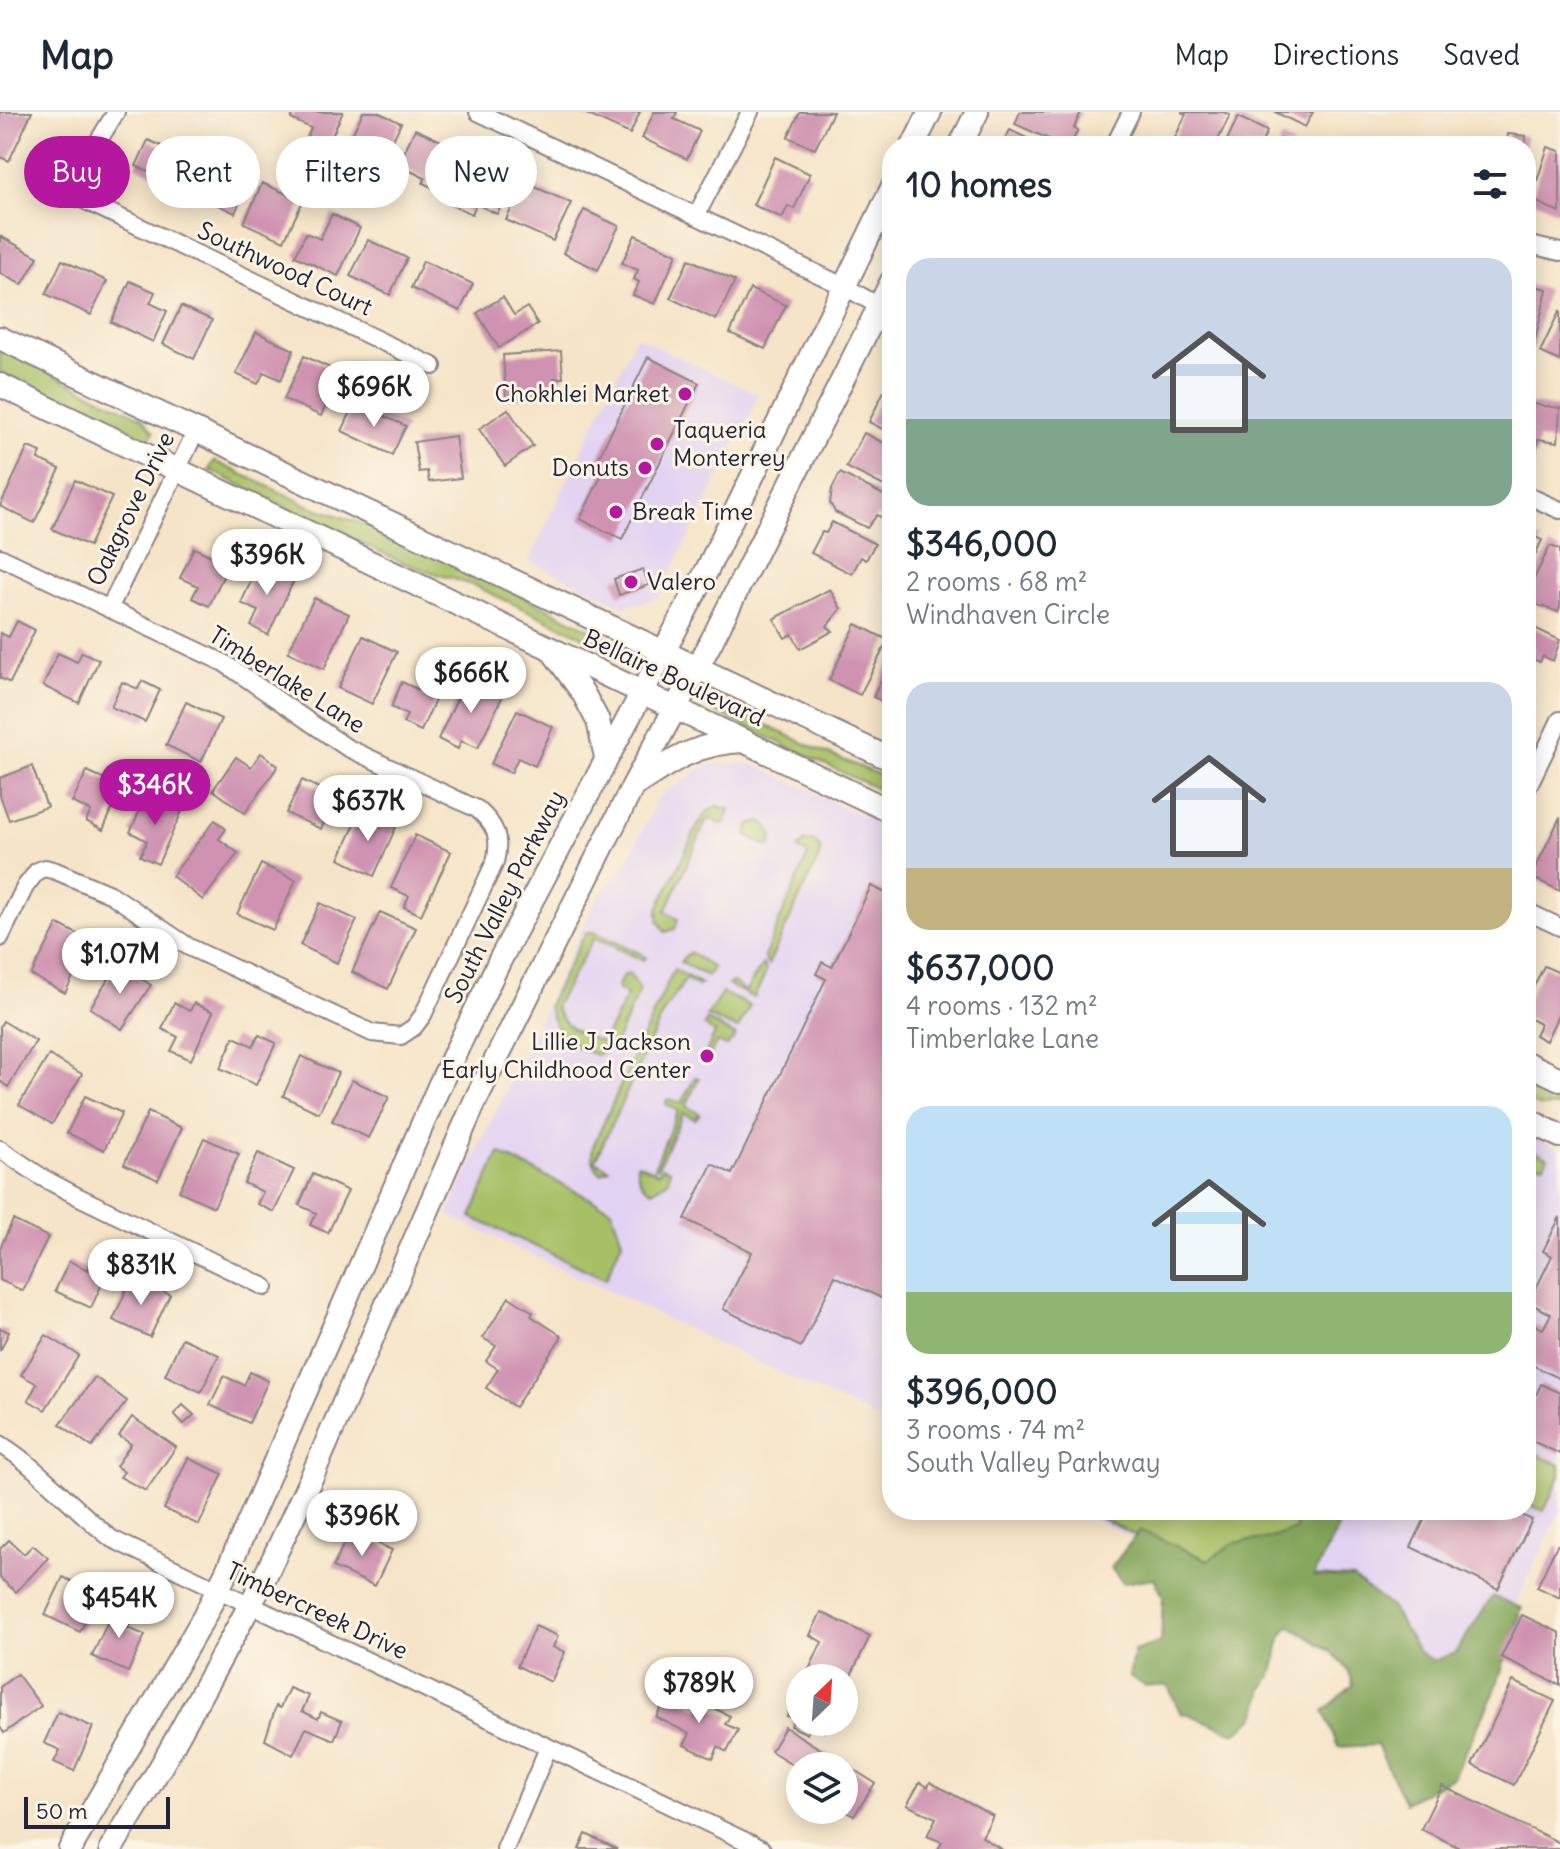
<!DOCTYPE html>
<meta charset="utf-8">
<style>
:root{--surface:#fff;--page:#f6f6f7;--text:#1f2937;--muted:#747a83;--line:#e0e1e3;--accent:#b5179e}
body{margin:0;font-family:Delius,sans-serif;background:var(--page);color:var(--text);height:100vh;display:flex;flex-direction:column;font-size:30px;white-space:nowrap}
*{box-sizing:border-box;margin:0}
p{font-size:26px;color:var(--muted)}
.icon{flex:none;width:44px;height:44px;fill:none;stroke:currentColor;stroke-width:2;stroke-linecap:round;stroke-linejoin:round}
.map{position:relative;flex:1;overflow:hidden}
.sheet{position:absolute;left:882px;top:24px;width:654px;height:1384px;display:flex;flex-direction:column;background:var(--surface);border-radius:32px;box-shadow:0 4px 20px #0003}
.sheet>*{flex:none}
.guide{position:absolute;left:24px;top:24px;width:738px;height:72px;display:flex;gap:16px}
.needle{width:52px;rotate:25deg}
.tools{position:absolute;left:786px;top:1552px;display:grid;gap:16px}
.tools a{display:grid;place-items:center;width:72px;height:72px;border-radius:50%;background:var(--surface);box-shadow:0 4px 20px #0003;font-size:40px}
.scale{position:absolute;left:24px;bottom:20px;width:146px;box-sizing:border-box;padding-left:8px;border:4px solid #22223b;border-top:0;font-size:22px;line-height:28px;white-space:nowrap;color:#22223b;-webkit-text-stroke:6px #fcf5e5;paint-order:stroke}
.price{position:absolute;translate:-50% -68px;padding:0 18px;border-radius:28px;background:#fff;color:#222;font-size:26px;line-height:52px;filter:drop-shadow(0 2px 4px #0008)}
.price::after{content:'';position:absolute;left:50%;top:48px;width:24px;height:18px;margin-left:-12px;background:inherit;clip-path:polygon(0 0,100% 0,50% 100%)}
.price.current{background:var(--accent);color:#fff}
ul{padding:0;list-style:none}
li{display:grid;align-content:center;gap:16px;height:424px;padding:0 24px}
li span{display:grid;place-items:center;height:248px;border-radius:24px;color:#555}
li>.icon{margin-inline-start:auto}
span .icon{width:144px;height:144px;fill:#fffc;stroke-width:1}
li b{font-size:34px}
h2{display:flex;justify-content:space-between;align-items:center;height:96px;padding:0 24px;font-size:34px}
.chip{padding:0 28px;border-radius:36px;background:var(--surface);box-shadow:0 4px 20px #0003;font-size:28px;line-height:72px}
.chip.current{background:var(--accent);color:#fff}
header{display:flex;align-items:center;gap:48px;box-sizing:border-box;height:112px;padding:0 40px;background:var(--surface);border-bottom:2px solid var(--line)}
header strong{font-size:38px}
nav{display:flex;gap:44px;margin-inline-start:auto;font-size:28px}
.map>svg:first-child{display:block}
.built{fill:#e3d3f2}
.green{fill:#a7c066;stroke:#647150;stroke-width:2}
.forest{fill:#85a65b;stroke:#54644b;stroke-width:2}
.building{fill:#cf93b1}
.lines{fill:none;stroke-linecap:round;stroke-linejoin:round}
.street-casing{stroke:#8c8382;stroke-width:20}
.secondary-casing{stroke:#8c8382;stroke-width:26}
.street{stroke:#fff;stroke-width:16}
.secondary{stroke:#fff;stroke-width:22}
.poi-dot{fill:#b5179e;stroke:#fcf5e5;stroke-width:3}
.labels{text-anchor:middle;stroke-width:6;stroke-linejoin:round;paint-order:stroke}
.street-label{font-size:24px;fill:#22223b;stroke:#fcf5e5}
.poi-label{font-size:24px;fill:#22223b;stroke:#fcf5e5;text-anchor:end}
</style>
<header>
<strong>Map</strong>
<nav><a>Map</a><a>Directions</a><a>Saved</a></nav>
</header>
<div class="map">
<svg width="1560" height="1737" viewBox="0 0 1560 1737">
<rect width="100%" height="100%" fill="#fcf5e5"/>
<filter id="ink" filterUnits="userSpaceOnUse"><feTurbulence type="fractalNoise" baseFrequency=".0125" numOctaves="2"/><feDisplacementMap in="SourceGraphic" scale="16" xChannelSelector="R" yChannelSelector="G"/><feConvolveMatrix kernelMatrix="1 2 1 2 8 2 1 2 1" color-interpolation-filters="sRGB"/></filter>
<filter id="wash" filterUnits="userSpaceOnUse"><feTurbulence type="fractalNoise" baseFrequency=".006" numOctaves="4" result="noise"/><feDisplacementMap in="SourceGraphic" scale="32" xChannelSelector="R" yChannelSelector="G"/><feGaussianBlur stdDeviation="1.8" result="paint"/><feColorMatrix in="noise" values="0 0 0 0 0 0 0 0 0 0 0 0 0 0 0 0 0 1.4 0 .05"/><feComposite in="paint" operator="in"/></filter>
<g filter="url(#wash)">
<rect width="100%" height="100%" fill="#f5e4c8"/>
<!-- built -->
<g class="built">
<path d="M636 225 759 283 658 486 624 494 529 449Z"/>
<path d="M752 651 892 718V1314L447 1102 597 786 625 753 658 686 707 652Z"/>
<path d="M1526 1021 1560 1038V1399L1470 1589 1075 1398H1526Z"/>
</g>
<!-- green -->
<g class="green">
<path d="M0 237 141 305 154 320 147 329 0 260Z"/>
<path d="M214 349 310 394 398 424 627 535 623 543 475 474 403 451 209 358Z"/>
<path d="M711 587 821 639 892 668V684L717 601 708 594Z"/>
<path d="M717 694 730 698 725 710 722 712 711 707 706 709 666 799 678 807 675 817 665 820 658 808V797L699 711 708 699Z"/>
<path d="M760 710 766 712 773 724 771 733 767 734 747 723 749 713Z"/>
<path d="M805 729H813L820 735V743L768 853 764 845 808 743 798 737Z"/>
<path d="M586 820H593L642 842 646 846 643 848 594 826 555 894C562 915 582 924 603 930L627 884 617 876 622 865 629 861 640 878 614 934 596 943C565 931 557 925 548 893Z"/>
<path d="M690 840 713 856 707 864 680 850Z"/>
<path d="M763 852 766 860 754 886 728 873 733 870 745 880Z"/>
<path d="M674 857 701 872 698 874 686 867 664 899 599 1040 595 1049 609 1057 601 1061C592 1052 591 1046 593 1034Z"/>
<path d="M722 881 750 894 738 917 707 904Z"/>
<path d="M707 908 736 924 727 934 717 930 710 943 706 940 715 921 704 914Z"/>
<path d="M1526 960 1550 973 1560 986 1557 995H1541L1526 989Z"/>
<path d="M695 965 699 966 686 994 700 1002 695 1007 683 1001 658 1055 654 1056 678 999 666 992V989L668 987 682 991Z"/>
<path d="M1526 1035 1548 1045 1544 1053 1526 1050Z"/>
<path d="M499 1041 611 1097 622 1129 606 1167 471 1105Z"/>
<path d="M637 1051 658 1061 662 1055 670 1058 668 1069 652 1079C641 1074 636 1063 637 1051Z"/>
<path d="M1526 1337 1560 1353V1364L1544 1399 1526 1391Z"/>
<path d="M1084 1398H1341L1303 1473 1157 1434Z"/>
</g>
<!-- forest -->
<path class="forest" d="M1296 1398H1347L1314 1464 1353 1466 1391 1495 1418 1539 1433 1549 1455 1541 1493 1484 1522 1496 1494 1581 1453 1665 1405 1691 1377 1633 1338 1635 1324 1599 1353 1573C1349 1544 1312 1528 1289 1514L1281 1526 1273 1561 1263 1577 1256 1605 1235 1621 1186 1601 1181 1602 1168 1574H1145L1129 1564 1134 1539 1161 1530 1163 1484 1154 1466 1123 1471 1111 1456 1140 1418 1208 1448 1234 1431 1271 1426 1296 1417Z"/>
<g id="blocks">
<!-- building -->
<g class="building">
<path d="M0 0H32L9 49 0 45Z"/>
<path d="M294 0H343L326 37 306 28 311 16 291 7Z"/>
<path d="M363 0H378L401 11 381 54 345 37Z"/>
<path d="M582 0H640L630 22Z"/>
<path d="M654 0H677L674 7 700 19 687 47 642 26Z"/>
<path d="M800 0H833L815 37 788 25Z"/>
<path d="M1020 0H1081L1074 16 1078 18 1070 34H1064L1015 12Z"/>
<path d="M1181 0H1224L1230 3 1215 34H1171L1186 2Z"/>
<path d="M1275 0H1313L1305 15Z"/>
<path d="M1238 5 1267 19 1263 28 1266 34H1224Z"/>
<path d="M415 17 461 38 442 80 423 71 425 66 398 53Z"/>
<path d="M1010 18 1043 34H1002Z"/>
<path d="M1508 22 1526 24 1525 34H1490L1496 29 1507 30Z"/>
<path d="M1281 26 1296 34H1277Z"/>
<path d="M148 28 182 43 170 70 136 54Z"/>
<path d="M1394 30 1398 34H1380V31Z"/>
<path d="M1548 35 1560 39V101L1531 87Z"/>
<path d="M775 45 810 62 794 97 788 94 782 106 753 93Z"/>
<path d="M486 51 514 64 497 102 476 92 472 102 450 92 468 54 481 61Z"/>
<path d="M233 54 253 63 235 101 196 83 208 56 227 65Z"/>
<path d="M524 70 571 91 553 129 506 108Z"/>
<path d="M262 71 303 89 284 129 244 111Z"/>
<path d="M584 98 619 114 598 158 563 141Z"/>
<path d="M332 102 360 116 338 164 295 144 306 121 320 127Z"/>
<path d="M635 123 677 142 655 192 633 183 639 170 634 167 638 158 622 151Z"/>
<path d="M0 124 38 145 22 173 0 161Z"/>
<path d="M368 128 407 146 390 183 350 164Z"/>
<path d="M689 147 735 169 716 208 670 186Z"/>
<path d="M62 148 107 169 91 203 46 182Z"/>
<path d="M423 149 473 172 460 199 411 176Z"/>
<path d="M130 169 155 180 150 191 167 199 153 230 111 210Z"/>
<path d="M1526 172 1547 177 1533 237 1526 236Z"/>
<path d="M750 177 786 193 765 237 730 221Z"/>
<path d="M503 185 514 203 527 195 538 212 499 236 477 201Z"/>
<path d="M181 194 212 208 194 247 163 232Z"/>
<path d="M1560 198V249L1540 240Z"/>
<path d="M256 220 294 238 281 268 264 260 258 272 236 262Z"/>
<path d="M561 239 563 266H554L555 283 506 287 503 243Z"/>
<path d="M304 244 341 261 321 304 284 287Z"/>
<path d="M648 245 699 271 622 427 580 407 604 358 595 353Z"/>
<path d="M884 279 892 283V322L869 310Z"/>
<path d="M355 291 406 314 392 343 342 319Z"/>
<path d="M1526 291 1560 296 1558 330 1538 327 1536 344 1526 343Z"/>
<path d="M508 297 533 334 505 354 479 317Z"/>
<path d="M864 321 892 335V378L846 355Z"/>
<path d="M455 324 461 366 429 370 427 359 419 360 414 330Z"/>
<path d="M28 335 41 340 38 347 60 357 34 411 0 394Z"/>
<path d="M840 361 892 387V396L886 408 877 403 867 416 835 400 830 391 832 377Z"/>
<path d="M75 368 112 385 89 434 52 417Z"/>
<path d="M832 410 875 432 866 448 861 445 852 462 811 441 822 420 826 421Z"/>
<path d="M1526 421 1542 428 1526 463Z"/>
<path d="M1550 434 1560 437V495L1558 500 1526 489V483Z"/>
<path d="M194 436 229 452 209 494 192 486 198 474 180 466Z"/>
<path d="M259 452 294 468 268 523 251 514 258 499 241 491Z"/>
<path d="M643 457 649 473 619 483 614 467Z"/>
<path d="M830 477 841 497 827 514 833 519 800 537 792 522 785 526 774 507Z"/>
<path d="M314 486 349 502 324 557 288 540Z"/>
<path d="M17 509 35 518 10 571 0 566V521L9 525Z"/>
<path d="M856 512 888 528 860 583 829 568Z"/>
<path d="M1526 512 1560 528 1553 549 1543 544 1540 550 1532 547 1529 556 1526 555Z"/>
<path d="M363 524 397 540 372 592 338 576Z"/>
<path d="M82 540 99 548 79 591 43 574 58 541 77 550Z"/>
<path d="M892 545V594L873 585Z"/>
<path d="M467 566 503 583 478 636 461 629 458 637 438 627Z"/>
<path d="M1526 567 1532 570 1529 584 1534 586 1526 604Z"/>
<path d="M142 569 160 578 145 610 111 595 122 570 138 577Z"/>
<path d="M402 570 436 586 421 619 403 611 407 603 391 595Z"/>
<path d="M186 590 221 607 201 650 166 633Z"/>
<path d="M517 598 553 615 535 654 518 646 511 661 491 652Z"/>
<path d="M261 641 278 654 245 701 213 678 236 645 251 655Z"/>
<path d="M32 654 47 695 9 708 0 683V666Z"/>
<path d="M87 659 122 675 103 718 86 709 91 699 72 690Z"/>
<path d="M302 668 336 684 321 717 286 701Z"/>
<path d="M147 683 182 699 158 752 140 744 147 729 130 720Z"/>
<path d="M361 699 396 715 374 764 339 747Z"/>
<path d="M1560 705V779L1531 765Z"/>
<path d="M215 708 226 717 219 727 238 741 203 788 172 764Z"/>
<path d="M415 723 451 740 421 803 404 795 409 784 391 776Z"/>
<path d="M261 752 296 768 273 818 237 802Z"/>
<path d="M871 774 892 784V1191L835 1164 801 1235 723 1197 752 1140 685 1107 712 1052 732 1062 826 867 816 862 822 850 832 855Z"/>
<path d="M320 791 357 808 337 851 300 833Z"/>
<path d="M380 800 416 816 388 877 352 860Z"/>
<path d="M58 812 91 829 65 881 31 863Z"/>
<path d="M1526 842 1533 846 1526 862Z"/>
<path d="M118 852 151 873 122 917 90 896Z"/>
<path d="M1544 854 1560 861V899L1546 929 1535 923 1540 912 1526 905V890Z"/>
<path d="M174 891 190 899 194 891 213 900 191 948 171 939 178 925 162 917Z"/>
<path d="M3 909 36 929 8 975 0 969V914Z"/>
<path d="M259 923 276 931 256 973 220 956 234 925 253 934Z"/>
<path d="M49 943 82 962 52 1012 19 993Z"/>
<path d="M301 944 338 961 319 1001 283 984Z"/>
<path d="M352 968 389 985 369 1026 332 1009Z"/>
<path d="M85 984 122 1001 104 1038 67 1021Z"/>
<path d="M148 1000 182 1016 158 1068 124 1052Z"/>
<path d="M204 1026 239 1042 214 1095 179 1079Z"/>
<path d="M258 1041 294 1058 274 1100 257 1092 263 1080 244 1071Z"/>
<path d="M313 1062 348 1079 328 1121 310 1113 316 1101 299 1093Z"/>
<path d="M1560 1105V1267L1526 1250V1209L1543 1217 1551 1202 1529 1191 1552 1144 1543 1139Z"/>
<path d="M13 1108 48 1125 23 1179 0 1168V1136Z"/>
<path d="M93 1146 110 1154 91 1196 55 1179 69 1149 88 1158Z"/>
<path d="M132 1165 170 1183 150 1225 113 1208Z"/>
<path d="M509 1185 533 1200 531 1204 562 1224 515 1295 486 1276 498 1257 486 1249 496 1234 483 1226Z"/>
<path d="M0 1216 9 1220 0 1239Z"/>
<path d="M46 1223 79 1243 45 1298 28 1288 37 1272 21 1263Z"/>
<path d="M182 1226 219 1243 201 1280 165 1263Z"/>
<path d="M250 1260 268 1269 249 1311 210 1293 224 1264 244 1273Z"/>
<path d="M95 1265 127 1289 92 1335 60 1312Z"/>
<path d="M1541 1272 1560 1281V1342L1526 1326V1305Z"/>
<path d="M183 1293 194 1303 184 1312 174 1302Z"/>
<path d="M132 1305 176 1335 146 1379 120 1365 124 1360 116 1354 131 1332 119 1324Z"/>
<path d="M188 1346 223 1362 199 1413 164 1397Z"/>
<path d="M1429 1398H1512L1532 1408 1498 1477 1411 1435Z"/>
<path d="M350 1418 392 1438 375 1474 333 1455Z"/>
<path d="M9 1428 24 1442 33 1433 48 1446 16 1480 0 1466V1437Z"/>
<path d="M1557 1433 1560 1435V1486L1537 1475Z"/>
<path d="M63 1465 98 1482 80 1520 45 1503Z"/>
<path d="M117 1490 136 1499 128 1516 145 1523 128 1560 92 1544Z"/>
<path d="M821 1500 870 1524 844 1578V1566H805L822 1530 810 1523Z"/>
<path d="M1522 1503 1560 1521V1573L1501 1545Z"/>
<path d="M535 1514 558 1524 553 1535 565 1540 551 1570 517 1554Z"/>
<path d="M17 1562 41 1594 4 1621 0 1615V1575Z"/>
<path d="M1513 1569 1555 1589 1514 1673 1472 1653Z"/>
<path d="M289 1576 309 1584 302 1599 318 1607 321 1600 342 1609 334 1628 306 1616 293 1643 265 1628 276 1594 280 1596Z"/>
<path d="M800 1576V1610H829L824 1620 811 1613 807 1622 791 1614 794 1607 787 1604Z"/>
<path d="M668 1581 700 1597 703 1591 730 1604 725 1612 738 1618 727 1640 718 1635 713 1647 684 1633 690 1622 656 1605Z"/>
<path d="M58 1600 93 1615 74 1659 54 1650 60 1638 44 1631Z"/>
<path d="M785 1615 875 1671 854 1704 844 1698V1654H800V1657L771 1639Z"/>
<path d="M920 1670 928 1675 930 1670 993 1704 982 1725 1001 1737H938L942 1730 927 1724 936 1706 907 1693Z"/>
<path d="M1442 1674 1560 1731V1737H1462L1421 1717Z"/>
<path d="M586 1722 617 1737H579Z"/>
</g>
</g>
</g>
<g filter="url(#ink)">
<use href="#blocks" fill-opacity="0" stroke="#8c8382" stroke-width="2"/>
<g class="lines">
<defs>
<g id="street">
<path d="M116 0 85 51 73 83 433 254"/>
<path d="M478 0 843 174 892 201"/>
<path d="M1114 34 1131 0"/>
<path d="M696 104 750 0"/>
<path d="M1526 132 1560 140"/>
<path d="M1526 383 1560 398"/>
<path d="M0 445 224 551 346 635 477 697C496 713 501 726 495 750L423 903 414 915 401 924 372 921 189 835 112 783 56 759 45 756 37 759 25 775 0 826"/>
<path d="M892 475V478"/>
<path d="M109 497 196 319"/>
<path d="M1526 679 1560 608"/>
<path d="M1526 799 1560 815"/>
<path d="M0 1037 43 1066 77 1084 265 1175"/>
<path d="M0 1332C42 1358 73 1397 112 1427L762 1737"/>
<path d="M505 1737 548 1636"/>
</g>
<g id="secondary">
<path d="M913 34 930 0"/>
<path d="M960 34 977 0"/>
<path d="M0 226 892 648"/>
<path d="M0 273 892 700"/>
<path d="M551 537 583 581 598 609 606 645"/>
<path d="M638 671C674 647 700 630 745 629"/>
<path d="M1526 951 1560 967"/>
<path d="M1526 1007 1560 1024"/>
<path d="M70 1737 204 1505 228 1457 440 972 500 848 706 460 892 76"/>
<path d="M111 1737 163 1651 261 1473 313 1362 476 987 633 674 711 530 892 169"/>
</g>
</defs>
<!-- street casing -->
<use href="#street" class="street-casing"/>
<!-- secondary casing -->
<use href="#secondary" class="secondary-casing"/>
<!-- street -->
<use href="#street" class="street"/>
<!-- secondary -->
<use href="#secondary" class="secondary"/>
</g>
</g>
<!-- markers -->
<g class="poi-dot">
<circle cx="685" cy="282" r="8"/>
<circle cx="657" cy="332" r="8"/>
<circle cx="645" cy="356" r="8"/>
<circle cx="616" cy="400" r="8"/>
<circle cx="631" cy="470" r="8"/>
<circle cx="707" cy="944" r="8"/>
</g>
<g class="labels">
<!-- street labels -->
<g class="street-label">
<text transform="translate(285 157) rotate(25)" y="8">Southwood Court</text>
<text transform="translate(131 397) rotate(-64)" y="8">Oakgrove Drive</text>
<text transform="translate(674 566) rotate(25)" y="8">Bellaire Boulevard</text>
<text transform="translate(287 568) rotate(32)" y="8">Timberlake Lane</text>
<text transform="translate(505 785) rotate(-63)" y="8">South Valley Parkway</text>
<text transform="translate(317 1499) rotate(25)" y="8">Timbercreek Drive</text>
</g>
<!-- poi labels -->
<g class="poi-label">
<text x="669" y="290">Chokhlei Market</text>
<text x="673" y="326" text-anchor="start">Taqueria<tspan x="673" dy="28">Monterrey</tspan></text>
<text x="629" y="364">Donuts</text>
<text x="632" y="408" text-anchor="start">Break Time</text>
<text x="647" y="478" text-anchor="start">Valero</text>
<text x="691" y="938">Lillie J Jackson<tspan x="691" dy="28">Early Childhood Center</tspan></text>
</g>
</g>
</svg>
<div class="tools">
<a><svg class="needle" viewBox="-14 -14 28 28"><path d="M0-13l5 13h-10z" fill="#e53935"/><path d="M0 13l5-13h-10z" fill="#747a83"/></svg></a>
<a><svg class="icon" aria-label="layers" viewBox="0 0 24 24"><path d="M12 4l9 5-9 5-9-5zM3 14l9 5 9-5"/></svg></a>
</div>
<div class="scale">50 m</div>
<b class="price" style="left:374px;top:317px">$696K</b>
<b class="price" style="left:267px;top:485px">$396K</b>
<b class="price" style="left:471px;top:603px">$666K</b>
<b class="price current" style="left:155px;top:715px">$346K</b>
<b class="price" style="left:368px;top:731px">$637K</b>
<b class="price" style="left:120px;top:884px">$1.07M</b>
<b class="price" style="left:141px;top:1195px">$831K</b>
<b class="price" style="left:362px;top:1446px">$396K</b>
<b class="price" style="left:119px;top:1528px">$454K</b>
<b class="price" style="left:699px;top:1613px">$789K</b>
<div class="guide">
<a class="chip current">Buy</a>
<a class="chip">Rent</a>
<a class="chip">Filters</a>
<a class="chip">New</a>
</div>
<section class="sheet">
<h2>10 homes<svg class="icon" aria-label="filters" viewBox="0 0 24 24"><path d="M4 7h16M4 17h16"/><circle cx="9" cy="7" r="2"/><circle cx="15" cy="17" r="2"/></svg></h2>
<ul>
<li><span style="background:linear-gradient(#c9d6e8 65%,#7fa58c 0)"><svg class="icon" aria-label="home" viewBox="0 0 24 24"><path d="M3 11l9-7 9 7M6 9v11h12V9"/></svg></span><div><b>$346,000</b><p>2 rooms · 68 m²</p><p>Windhaven Circle</p></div></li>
<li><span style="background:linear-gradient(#c9d6e8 75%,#c2b280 0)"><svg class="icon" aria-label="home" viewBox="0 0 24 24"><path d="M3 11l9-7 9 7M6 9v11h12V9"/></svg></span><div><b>$637,000</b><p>4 rooms · 132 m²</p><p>Timberlake Lane</p></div></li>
<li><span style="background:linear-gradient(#bfe0f5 75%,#8fb573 0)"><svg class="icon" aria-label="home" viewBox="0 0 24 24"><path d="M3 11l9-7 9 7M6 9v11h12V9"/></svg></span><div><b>$396,000</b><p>3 rooms · 74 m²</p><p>South Valley Parkway</p></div></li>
</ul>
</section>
</div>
